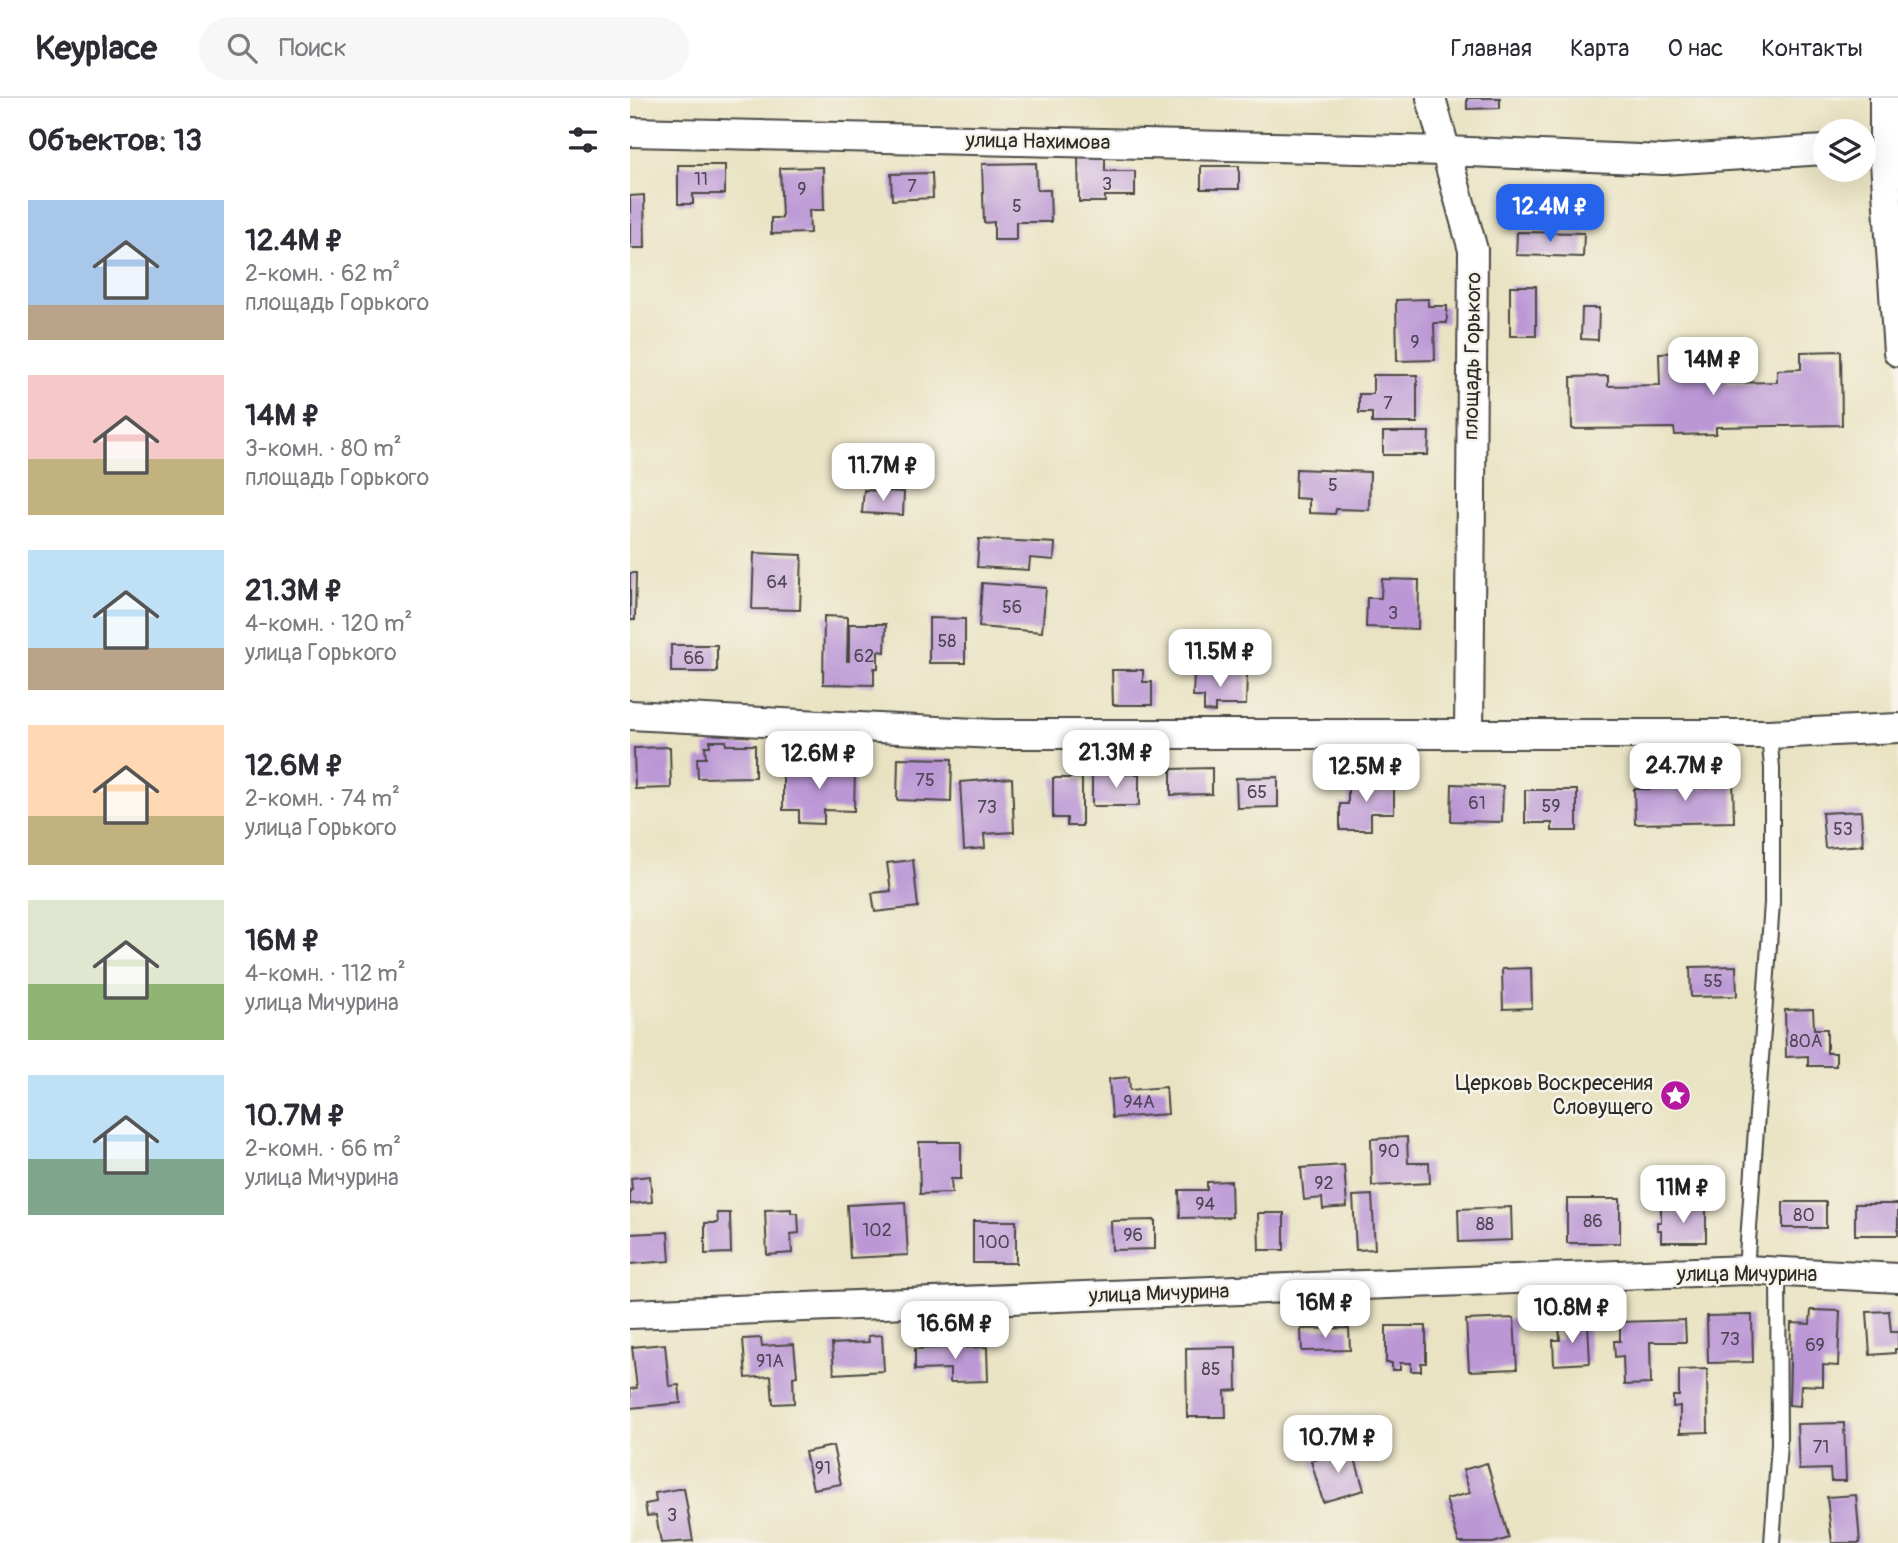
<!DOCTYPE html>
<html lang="ru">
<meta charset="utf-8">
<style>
:root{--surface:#fff;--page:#f7f7f7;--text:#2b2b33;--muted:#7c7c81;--line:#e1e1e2;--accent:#2563eb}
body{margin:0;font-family:Pangolin,sans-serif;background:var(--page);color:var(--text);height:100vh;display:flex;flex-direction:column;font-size:26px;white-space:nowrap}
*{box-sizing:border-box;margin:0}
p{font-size:23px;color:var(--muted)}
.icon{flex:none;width:38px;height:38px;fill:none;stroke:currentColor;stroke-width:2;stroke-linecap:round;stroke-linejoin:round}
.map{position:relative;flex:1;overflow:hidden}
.side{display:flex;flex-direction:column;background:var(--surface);width:630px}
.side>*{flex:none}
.controls{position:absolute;left:1183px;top:21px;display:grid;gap:14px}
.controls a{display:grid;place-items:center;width:63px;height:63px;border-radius:50%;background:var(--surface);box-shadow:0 7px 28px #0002;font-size:35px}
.price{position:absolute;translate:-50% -60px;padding:0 16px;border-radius:14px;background:#fff;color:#222;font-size:23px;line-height:46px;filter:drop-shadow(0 2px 4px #0008)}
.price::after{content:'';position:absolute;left:50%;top:42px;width:21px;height:16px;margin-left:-10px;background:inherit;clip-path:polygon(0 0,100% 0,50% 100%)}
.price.on{background:var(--accent);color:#fff}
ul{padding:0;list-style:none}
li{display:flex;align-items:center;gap:21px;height:175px;padding:0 28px}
li span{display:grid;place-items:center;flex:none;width:196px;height:140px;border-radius:0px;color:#555}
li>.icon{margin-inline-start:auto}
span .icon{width:84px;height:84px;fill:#fffc;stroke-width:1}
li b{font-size:30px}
h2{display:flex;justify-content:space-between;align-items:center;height:84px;padding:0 28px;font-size:30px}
header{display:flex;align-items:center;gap:42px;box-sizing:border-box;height:98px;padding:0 35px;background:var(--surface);border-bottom:2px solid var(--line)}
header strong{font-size:33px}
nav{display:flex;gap:38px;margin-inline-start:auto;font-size:24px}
.search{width:490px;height:63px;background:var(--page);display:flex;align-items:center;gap:18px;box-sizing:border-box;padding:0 24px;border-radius:38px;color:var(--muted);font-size:26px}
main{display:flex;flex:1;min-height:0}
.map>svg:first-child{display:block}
.building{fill:#bb97d5}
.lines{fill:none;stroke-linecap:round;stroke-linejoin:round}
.service-casing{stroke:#484742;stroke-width:18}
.minor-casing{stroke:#484742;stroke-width:32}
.service{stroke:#fff;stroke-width:14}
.minor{stroke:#fff;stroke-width:28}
.labels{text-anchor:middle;stroke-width:5;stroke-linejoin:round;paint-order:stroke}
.number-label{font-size:18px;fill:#4f4656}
.street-label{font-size:21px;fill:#2b2b2b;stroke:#f7f3e8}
.poi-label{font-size:21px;fill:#2b2b2b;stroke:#f7f3e8;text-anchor:end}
</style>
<header>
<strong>Keyplace</strong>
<div class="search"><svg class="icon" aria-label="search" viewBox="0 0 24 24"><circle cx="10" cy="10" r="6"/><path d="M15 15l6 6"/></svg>Поиск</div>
<nav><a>Главная</a><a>Карта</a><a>О нас</a><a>Контакты</a></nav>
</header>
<main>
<section class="side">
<h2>Объектов: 13<svg class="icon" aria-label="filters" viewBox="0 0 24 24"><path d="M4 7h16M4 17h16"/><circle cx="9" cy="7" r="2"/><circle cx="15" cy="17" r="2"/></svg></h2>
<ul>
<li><span style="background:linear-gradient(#a9c7e8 75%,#b9a48a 0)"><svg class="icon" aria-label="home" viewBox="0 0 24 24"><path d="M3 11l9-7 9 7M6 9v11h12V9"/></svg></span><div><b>12.4M ₽</b><p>2-комн. · 62 m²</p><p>площадь Горького</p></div></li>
<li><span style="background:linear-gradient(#f6c9c9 60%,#c2b280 0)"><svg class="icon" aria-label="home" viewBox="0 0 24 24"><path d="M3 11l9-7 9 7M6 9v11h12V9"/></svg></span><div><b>14M ₽</b><p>3-комн. · 80 m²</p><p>площадь Горького</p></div></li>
<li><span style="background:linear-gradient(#bfe0f5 70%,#b9a48a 0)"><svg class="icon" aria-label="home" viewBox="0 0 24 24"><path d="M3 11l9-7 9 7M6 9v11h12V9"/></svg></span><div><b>21.3M ₽</b><p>4-комн. · 120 m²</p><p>улица Горького</p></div></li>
<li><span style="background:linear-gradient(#ffd9b3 65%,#c2b280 0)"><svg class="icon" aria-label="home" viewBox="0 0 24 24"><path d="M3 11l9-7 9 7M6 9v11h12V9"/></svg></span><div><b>12.6M ₽</b><p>2-комн. · 74 m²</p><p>улица Горького</p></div></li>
<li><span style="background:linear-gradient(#dfe7d0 60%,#8fb573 0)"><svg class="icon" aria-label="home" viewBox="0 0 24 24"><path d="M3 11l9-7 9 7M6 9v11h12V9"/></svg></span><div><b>16M ₽</b><p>4-комн. · 112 m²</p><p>улица Мичурина</p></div></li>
<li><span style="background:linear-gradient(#bfe0f5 60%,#7fa58c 0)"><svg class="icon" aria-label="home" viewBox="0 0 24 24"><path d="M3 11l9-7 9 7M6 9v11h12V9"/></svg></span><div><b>10.7M ₽</b><p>2-комн. · 66 m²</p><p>улица Мичурина</p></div></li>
</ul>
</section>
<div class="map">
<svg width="1268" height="1445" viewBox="0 0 1268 1445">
<rect width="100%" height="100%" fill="#f7f3e8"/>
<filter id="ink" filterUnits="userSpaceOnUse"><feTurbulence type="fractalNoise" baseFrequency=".0143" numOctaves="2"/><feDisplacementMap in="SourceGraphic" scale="14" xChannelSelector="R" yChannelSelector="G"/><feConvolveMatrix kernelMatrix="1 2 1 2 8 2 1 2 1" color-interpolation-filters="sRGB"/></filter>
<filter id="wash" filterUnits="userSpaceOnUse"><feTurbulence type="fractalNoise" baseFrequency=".00686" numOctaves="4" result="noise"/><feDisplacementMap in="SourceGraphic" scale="28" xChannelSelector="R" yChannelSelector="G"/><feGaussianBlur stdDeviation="1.57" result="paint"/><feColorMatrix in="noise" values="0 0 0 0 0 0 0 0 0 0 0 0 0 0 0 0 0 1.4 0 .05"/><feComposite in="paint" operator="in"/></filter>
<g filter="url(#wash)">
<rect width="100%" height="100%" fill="#e9e3c3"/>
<g id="blocks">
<!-- building -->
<g class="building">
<path d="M837 0H870V10L837 11Z"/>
<path d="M448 58H475V73H505V98H475V104H449Z"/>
<path d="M406 65 407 92H420L421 124H386V142H364V124L354 125 352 66Z"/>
<path d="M48 67H95V96H63V106H48Z"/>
<rect x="571" y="68" width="38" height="23"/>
<path d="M193 69 194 112H179L180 135 141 136V120H152L150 70Z"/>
<path d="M302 75 303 100 262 102 261 76Z"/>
<path d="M14 97 15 150H0V98Z"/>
<path d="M887 134 954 135 953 159 886 157Z"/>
<rect x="880" y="188" width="26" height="50"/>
<path d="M798 201V208H817V225H804L805 262 767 263 766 202Z"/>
<path d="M952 210H969L968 242 951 241Z"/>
<path d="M1097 253 1098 285 1147 284V272L1171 271V254L1211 253 1212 327 1086 329V336L1045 337 1044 330 942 331 941 279 978 278V288L1030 287 1029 255Z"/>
<path d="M743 277H787V325H742V315H729V296H743Z"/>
<path d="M753 334H799L798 357H753Z"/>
<path d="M666 371 740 374 739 412 706 411 705 416 679 415V401L665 400Z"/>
<path d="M234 392 274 394 273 417 232 415Z"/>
<path d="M349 441 425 445 424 462 400 460 399 472 347 469Z"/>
<path d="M124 455 172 457 170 512 122 511Z"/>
<path d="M0 475H6L5 522H0Z"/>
<path d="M752 481 789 482 788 531 736 529 737 500H751Z"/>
<path d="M352 485 416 490 412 534 349 529Z"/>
<path d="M194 518 218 519 217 563H219V526H256L255 554 248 553V570H244V587L193 586Z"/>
<path d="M299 520 335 521V565H299Z"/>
<rect x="41" y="547" width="46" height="27"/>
<path d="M482 572H513V584H522V607H483Z"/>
<path d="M564 575 617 576 616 607H585V614L574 613V599H563Z"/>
<path d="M80 643H96V647H125V679L68 680 67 660H76L75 648H80Z"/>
<path d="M40 649 41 690 5 691 4 650Z"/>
<path d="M268 660 322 661 321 704 267 702Z"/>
<path d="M189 662 209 663V671H225L224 713 194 712V726L169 725V712H153V675H168V671H174V669H189Z"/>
<path d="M582 670V696L541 697V671Z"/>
<rect x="462" y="676" width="47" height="32"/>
<path d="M648 679V709L607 710 606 680Z"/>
<path d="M382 680 384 734 354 736 355 750 334 752 330 684Z"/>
<path d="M423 680H452V728H437V720H423Z"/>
<path d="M1078 680H1103L1104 724 1005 726 1004 691H1027L1026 682H1048V690H1078Z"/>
<path d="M718 684H764V715H741V732H710V706H718Z"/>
<path d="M822 686 873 688 872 724 821 723Z"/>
<path d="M895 692H947V733H922V725H895Z"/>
<path d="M1231 713 1233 747 1195 750 1192 715Z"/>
<path d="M283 762 288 809 245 814 242 795 261 793 257 765Z"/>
<path d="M1106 868 1107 898 1061 899 1060 869Z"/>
<path d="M901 870 902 910 873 911 872 871Z"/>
<path d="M1183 911 1184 931H1197V955H1206V968H1178V958L1156 959 1155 912Z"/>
<path d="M499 979 500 992 536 989 538 1016 482 1020 479 981Z"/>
<path d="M777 1039 778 1065H799L800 1085 742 1088 741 1041Z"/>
<path d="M289 1044H331V1081H321L322 1095 290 1096Z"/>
<path d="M714 1067 717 1109 693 1111 692 1100 674 1102 671 1070Z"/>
<path d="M20 1078 22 1104 0 1106V1092H2L1 1080Z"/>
<path d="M601 1083 602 1119 550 1120 549 1092H577V1084Z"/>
<path d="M742 1097 745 1151 726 1152 723 1098Z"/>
<rect x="937" y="1101" width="53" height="44"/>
<path d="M275 1104 278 1157 220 1160 217 1107Z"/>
<rect x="1153" y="1104" width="43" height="26"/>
<rect x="1225" y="1106" width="43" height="31"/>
<path d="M881 1109 882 1142 829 1144 828 1111Z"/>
<path d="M1031 1109H1076V1144H1031V1132H1027V1124H1031Z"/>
<path d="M161 1111V1115H168L169 1135 161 1136 162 1155 137 1157 135 1112Z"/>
<path d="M87 1115H100L101 1155 75 1156V1125H88Z"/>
<path d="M628 1115H654V1152H629Z"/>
<path d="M525 1122V1151L482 1152 481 1123Z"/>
<rect x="343" y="1123" width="43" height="42"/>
<path d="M38 1134 40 1163 0 1166V1136Z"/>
<path d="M1181 1212 1210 1213 1208 1268 1193 1267V1288L1171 1287 1170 1308 1159 1307 1161 1225 1180 1226Z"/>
<path d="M1259 1213 1261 1234H1268V1251H1265V1255L1240 1257 1237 1214Z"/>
<path d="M1122 1217 1123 1264 1078 1265 1077 1218Z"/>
<path d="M884 1220 887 1271 839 1273 836 1222Z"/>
<path d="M1055 1222 1056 1244H1020L1021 1286 994 1287 993 1258 985 1259 984 1243H990V1224Z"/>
<path d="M958 1225 960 1265 924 1267 923 1242H930L929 1226Z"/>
<path d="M756 1228H796V1265H791V1273H781V1265H770V1272H762V1265H756Z"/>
<path d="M719 1230 720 1252 672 1253 671 1231Z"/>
<path d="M252 1237 254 1273 204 1276 202 1246 239 1244 238 1238Z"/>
<path d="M131 1240 132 1248 164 1246 167 1278 163 1279 164 1305 143 1306 141 1278 116 1280 113 1241Z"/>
<path d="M314 1241H336V1250L357 1249 358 1283 320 1284V1271L285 1272V1251L314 1250Z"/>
<path d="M35 1246 39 1288 49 1287 51 1305 1 1310 0 1291 7 1290 2 1249Z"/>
<path d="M606 1249 607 1292 595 1293 596 1319H557L556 1250Z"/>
<path d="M1077 1271 1078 1334 1050 1335V1308L1043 1309V1298H1049V1272Z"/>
<path d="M1214 1325 1216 1383H1201L1200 1371 1169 1372 1167 1326Z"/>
<path d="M203 1348 211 1386 183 1391 175 1354Z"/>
<path d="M722 1350 734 1392 693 1404 681 1363Z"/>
<path d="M857 1365 879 1440 863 1445H829L816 1401 840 1395 833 1372Z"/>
<path d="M54 1390 63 1443 31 1445 26 1417 17 1418 15 1406 26 1404 25 1395Z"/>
<path d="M1226 1397 1230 1445H1202L1197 1399Z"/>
</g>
</g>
</g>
<g filter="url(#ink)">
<use href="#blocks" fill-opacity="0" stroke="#484742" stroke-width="2"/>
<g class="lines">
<defs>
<g id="service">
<path d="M1116 1172 1142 805V670L1139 636"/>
<path d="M1142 1445 1149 1346 1148 1174"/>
</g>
<g id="minor">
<path d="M801 0 843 152 839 636"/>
<path d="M1254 0V49L1268 254"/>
<path d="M0 34 816 53 1033 62 1195 52"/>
<path d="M0 617 364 636H1139L1268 630"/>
<path d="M0 1216 1116 1172 1268 1180"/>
</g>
</defs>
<!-- service casing -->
<use href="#service" class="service-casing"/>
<!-- minor casing -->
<use href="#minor" class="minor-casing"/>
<!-- service -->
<use href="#service" class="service"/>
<!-- minor -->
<use href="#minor" class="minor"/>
</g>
</g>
<!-- icons -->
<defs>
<symbol id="sight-disc" viewBox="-11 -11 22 22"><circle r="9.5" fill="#b5179e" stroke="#f7f3e8"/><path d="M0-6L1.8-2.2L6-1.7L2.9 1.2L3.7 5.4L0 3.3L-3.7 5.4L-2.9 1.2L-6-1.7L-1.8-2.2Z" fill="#fff"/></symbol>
</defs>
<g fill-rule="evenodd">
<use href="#sight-disc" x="1028" y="980" width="35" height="35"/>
</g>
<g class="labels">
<!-- number labels -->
<g class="number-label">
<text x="71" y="87">11</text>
<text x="477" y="92">3</text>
<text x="282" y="94">7</text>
<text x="172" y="97">9</text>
<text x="387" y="114">5</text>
<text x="785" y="250">9</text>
<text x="758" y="311">7</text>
<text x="703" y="393">5</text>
<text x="147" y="490">64</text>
<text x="382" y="515">56</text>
<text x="763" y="521">3</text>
<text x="317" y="549">58</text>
<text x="234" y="564">62</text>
<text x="64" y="566">66</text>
<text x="295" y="688">75</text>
<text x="627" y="700">65</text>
<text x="847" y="711">61</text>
<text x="921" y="714">59</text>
<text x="357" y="715">73</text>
<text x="1213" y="737">53</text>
<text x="1083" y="889">55</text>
<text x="1176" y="949">80А</text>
<text x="509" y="1010">94А</text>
<text x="759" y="1059">90</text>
<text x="694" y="1091">92</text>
<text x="575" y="1112">94</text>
<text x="1174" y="1123">80</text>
<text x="963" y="1129">86</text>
<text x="855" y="1132">88</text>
<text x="247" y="1138">102</text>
<text x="503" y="1143">96</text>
<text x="364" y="1150">100</text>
<text x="1100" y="1247">73</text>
<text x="1185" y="1253">69</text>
<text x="140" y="1269">91А</text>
<text x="581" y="1277">85</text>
<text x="1191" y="1355">71</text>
<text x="193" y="1376">91</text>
<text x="42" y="1423">3</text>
</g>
<!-- street labels -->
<g class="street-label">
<text transform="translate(408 43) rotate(1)" y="7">улица Нахимова</text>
<text transform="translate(842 258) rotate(-89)" y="7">площадь Горького</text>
<text x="1117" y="1183">улица Мичурина</text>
<text transform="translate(529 1195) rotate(-2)" y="7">улица Мичурина</text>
</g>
<!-- poi labels -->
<g class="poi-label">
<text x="1023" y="992">Церковь Воскресения<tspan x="1023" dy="24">Словущего</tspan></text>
</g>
</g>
</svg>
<div class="controls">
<a><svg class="icon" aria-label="layers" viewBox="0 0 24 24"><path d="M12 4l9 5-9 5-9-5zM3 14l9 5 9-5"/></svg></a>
</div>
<b class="price on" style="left:920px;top:146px">12.4M ₽</b>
<b class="price" style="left:1083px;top:299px">14M ₽</b>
<b class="price" style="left:253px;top:405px">11.7M ₽</b>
<b class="price" style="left:590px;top:591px">11.5M ₽</b>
<b class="price" style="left:486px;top:692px">21.3M ₽</b>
<b class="price" style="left:189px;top:693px">12.6M ₽</b>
<b class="price" style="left:1055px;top:705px">24.7M ₽</b>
<b class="price" style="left:736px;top:706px">12.5M ₽</b>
<b class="price" style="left:1053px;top:1127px">11M ₽</b>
<b class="price" style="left:695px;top:1242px">16M ₽</b>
<b class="price" style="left:942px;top:1247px">10.8M ₽</b>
<b class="price" style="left:325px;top:1263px">16.6M ₽</b>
<b class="price" style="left:708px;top:1377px">10.7M ₽</b>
</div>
</main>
